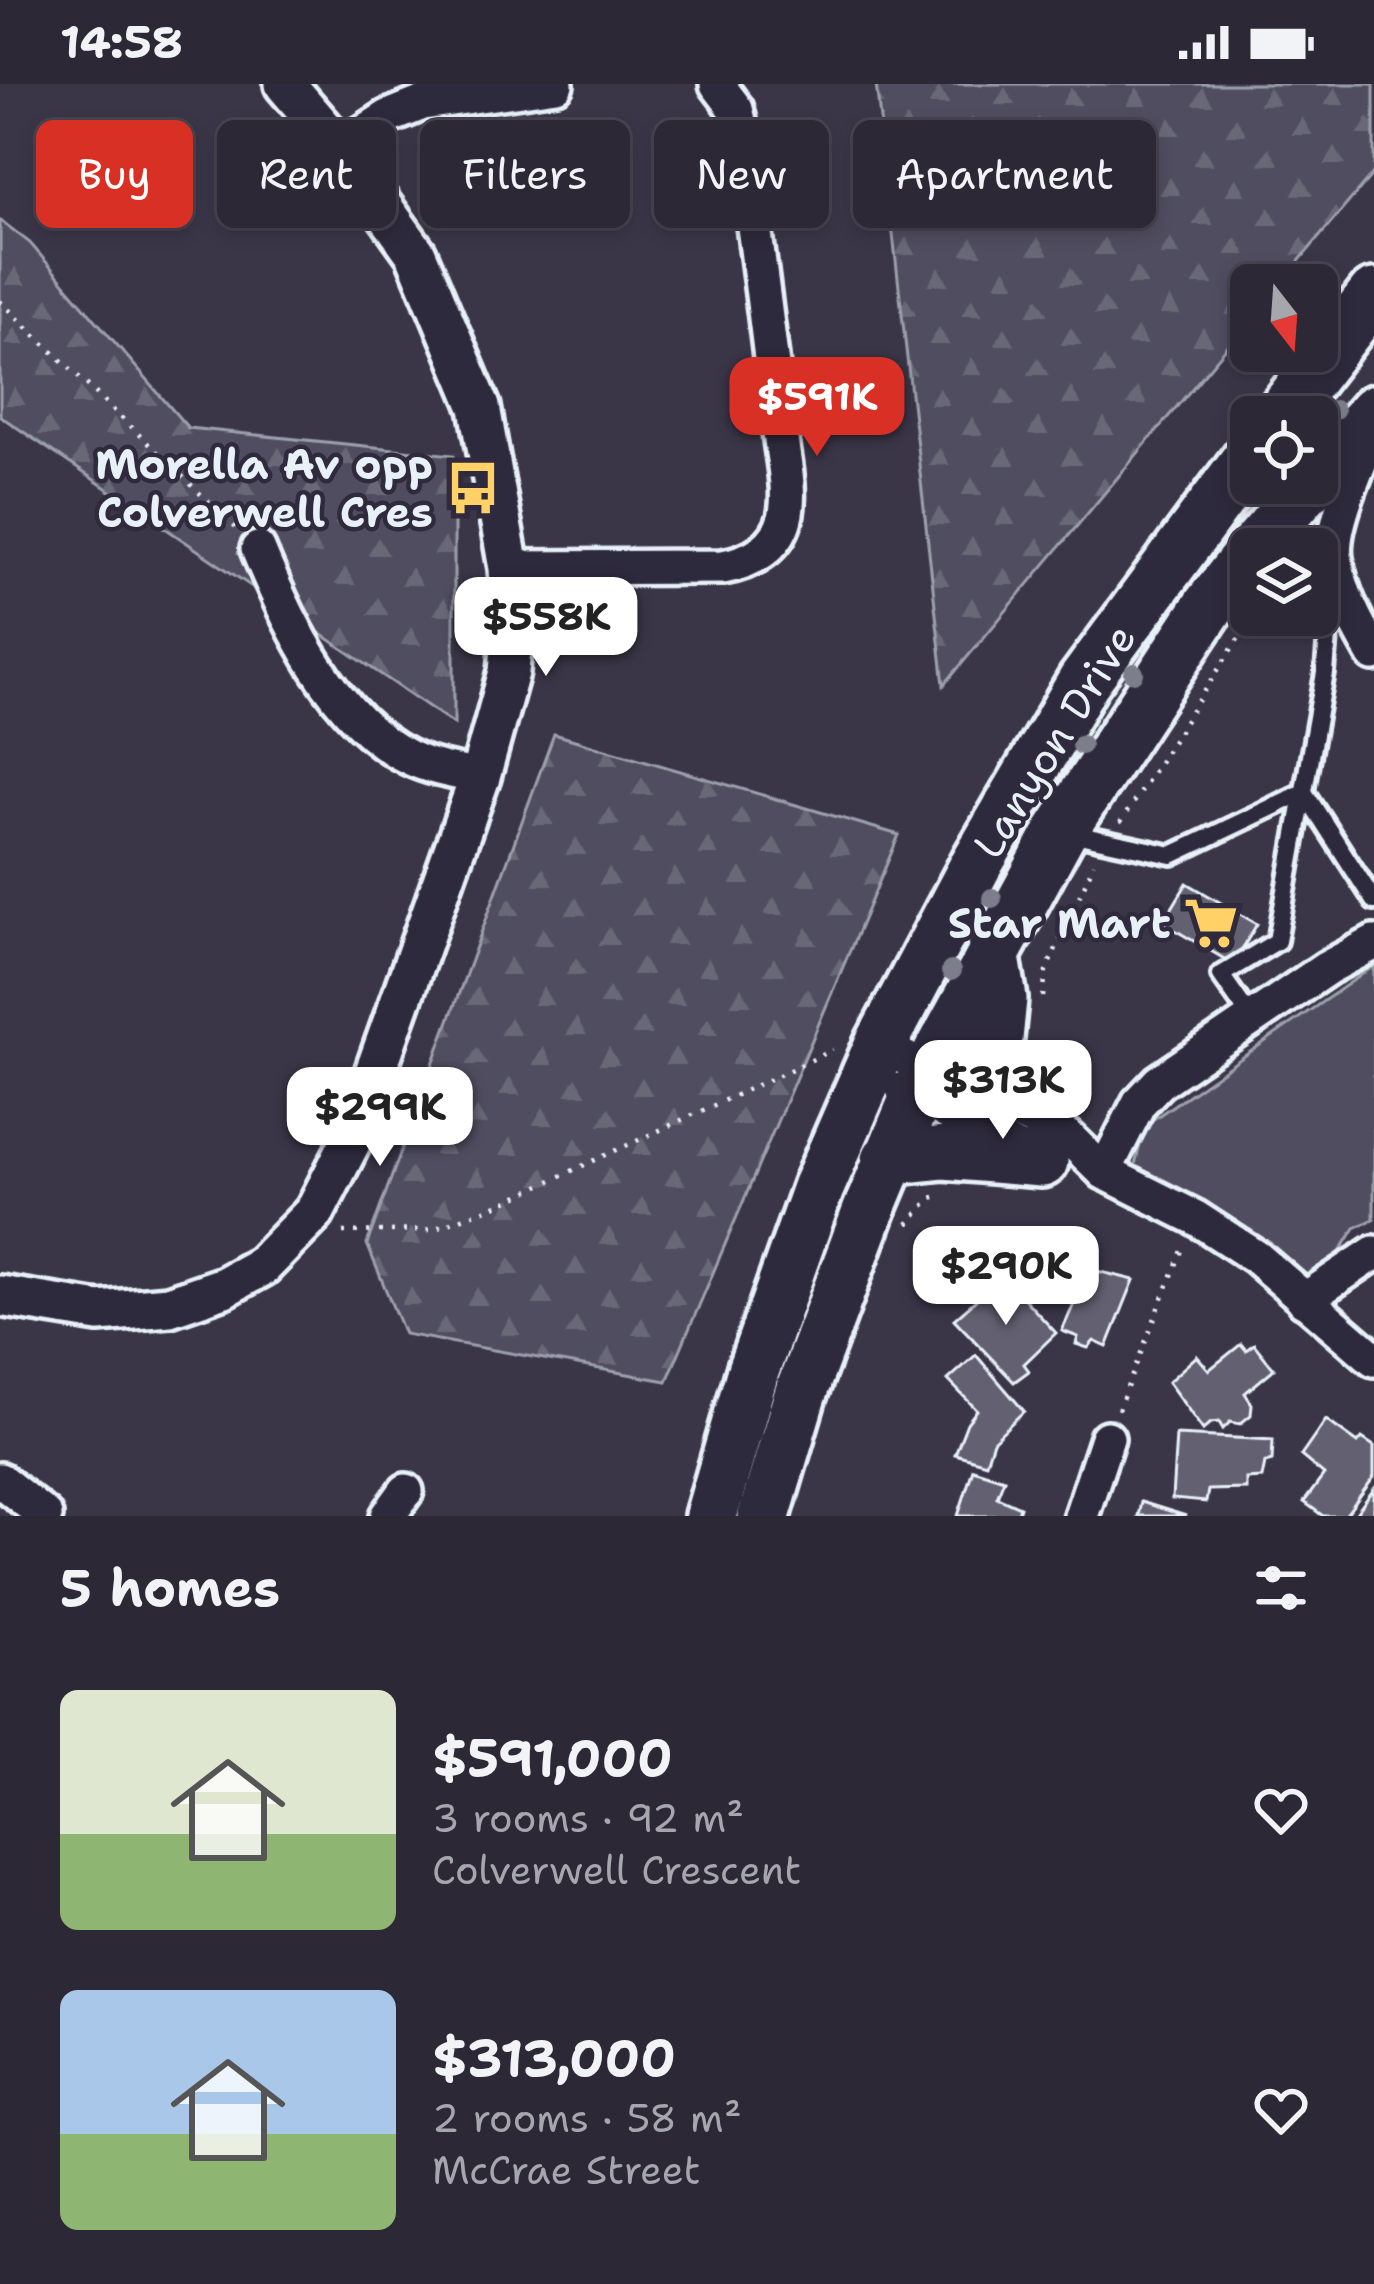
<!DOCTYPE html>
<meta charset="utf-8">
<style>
:root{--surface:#2c2836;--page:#383442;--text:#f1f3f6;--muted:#a6a6ad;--line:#484451;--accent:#d93025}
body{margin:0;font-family:"Shantell Sans",sans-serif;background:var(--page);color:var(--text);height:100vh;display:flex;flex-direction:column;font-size:45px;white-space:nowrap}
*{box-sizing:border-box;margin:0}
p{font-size:39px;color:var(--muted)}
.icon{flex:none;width:66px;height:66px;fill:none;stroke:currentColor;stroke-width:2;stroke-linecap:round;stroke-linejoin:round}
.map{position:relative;height:1432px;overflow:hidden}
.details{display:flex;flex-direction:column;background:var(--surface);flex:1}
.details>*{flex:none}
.guide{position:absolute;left:36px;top:36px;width:1302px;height:108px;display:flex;gap:24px}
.needle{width:78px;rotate:163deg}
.tools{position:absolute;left:1230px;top:180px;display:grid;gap:24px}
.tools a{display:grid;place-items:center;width:108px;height:108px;border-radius:18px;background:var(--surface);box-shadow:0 6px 18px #0003,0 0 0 3px var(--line);font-size:60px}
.price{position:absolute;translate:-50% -102px;padding:0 27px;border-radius:24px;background:#fff;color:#222;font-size:39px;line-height:78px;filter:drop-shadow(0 3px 6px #0008)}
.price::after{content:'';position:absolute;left:50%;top:72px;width:36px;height:27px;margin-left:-18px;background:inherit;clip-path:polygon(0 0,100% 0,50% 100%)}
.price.selected{background:var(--accent);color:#fff}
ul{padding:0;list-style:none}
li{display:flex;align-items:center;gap:36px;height:300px;padding:0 60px}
li span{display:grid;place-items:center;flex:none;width:336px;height:240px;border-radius:18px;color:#555}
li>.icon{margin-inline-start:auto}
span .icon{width:144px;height:144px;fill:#fffc;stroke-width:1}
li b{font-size:51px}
h2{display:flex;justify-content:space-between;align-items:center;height:144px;padding:0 60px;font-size:51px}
.pill{padding:0 42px;border-radius:18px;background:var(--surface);box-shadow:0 6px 18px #0003,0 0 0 3px var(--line);font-size:42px;line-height:108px}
.pill.selected{background:var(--accent);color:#fff}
.status{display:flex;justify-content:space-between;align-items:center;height:84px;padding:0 60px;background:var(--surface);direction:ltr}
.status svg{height:33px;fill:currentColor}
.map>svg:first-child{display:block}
.grass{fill:#504e5f;stroke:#9ca0ac;stroke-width:3}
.forest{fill:url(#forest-firs);stroke:#9ca0ac;stroke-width:3}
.building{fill:#636171;stroke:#e8f1f8;stroke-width:3}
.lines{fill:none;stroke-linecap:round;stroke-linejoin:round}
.service-casing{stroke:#e8f1f8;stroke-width:26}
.minor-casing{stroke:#e8f1f8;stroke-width:42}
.tertiary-casing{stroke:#e8f1f8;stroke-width:48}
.primary-casing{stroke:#e8f1f8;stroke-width:60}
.path{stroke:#e8f1f8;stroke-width:4.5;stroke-dasharray:3 9;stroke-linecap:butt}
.service{stroke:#2f2a3d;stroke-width:16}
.minor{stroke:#2f2a3d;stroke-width:33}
.tertiary{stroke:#2f2a3d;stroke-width:39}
.primary{stroke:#2f2a3d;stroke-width:51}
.tree{fill:#7d7e8b}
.labels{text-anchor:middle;stroke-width:9;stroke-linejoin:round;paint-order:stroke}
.poi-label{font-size:42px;font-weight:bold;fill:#e8f1f8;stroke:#2f2a3d;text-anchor:end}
.street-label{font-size:42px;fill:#e8f1f8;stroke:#2f2a3d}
</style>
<div class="status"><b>14:58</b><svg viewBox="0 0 49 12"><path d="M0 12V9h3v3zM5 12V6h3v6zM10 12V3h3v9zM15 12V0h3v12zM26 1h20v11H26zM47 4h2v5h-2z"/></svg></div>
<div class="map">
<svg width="1374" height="1432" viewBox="0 0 1374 1432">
<defs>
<pattern id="forest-firs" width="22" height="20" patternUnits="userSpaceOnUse" patternTransform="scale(3)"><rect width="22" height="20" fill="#504e5f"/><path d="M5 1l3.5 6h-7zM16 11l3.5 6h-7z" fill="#696877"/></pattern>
</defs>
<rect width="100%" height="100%" fill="#3a3648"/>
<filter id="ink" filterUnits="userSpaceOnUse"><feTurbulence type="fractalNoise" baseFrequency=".00833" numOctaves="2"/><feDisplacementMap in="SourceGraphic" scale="24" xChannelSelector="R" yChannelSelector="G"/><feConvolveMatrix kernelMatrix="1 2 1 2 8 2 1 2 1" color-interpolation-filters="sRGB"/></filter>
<g filter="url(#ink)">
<!-- grass -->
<path class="grass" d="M1374 882V1135L1355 1144 1312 1213 1134 1085 1145 1041Z"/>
<!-- forest -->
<g class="forest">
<path d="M876 0H1374V88L1279 201H1251V234L944 601Z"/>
<path d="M0 136 30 159 188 344 454 371V640L0 332Z"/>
<path d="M554 650 899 751 667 1297 404 1250 367 1160Z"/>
</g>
<!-- building -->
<g class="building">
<path d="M1187 799 1257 840 1233 880 1163 839Z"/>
<path d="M1097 1187 1134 1196 1107 1263 1094 1257 1088 1264 1076 1260 1078 1253 1062 1247 1074 1220 1060 1216 1068 1197 1089 1204Z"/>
<path d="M1003 1192 1056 1249 1024 1280 1029 1287 1014 1298 954 1235Z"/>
<path d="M1241 1260 1246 1266 1254 1260 1274 1285 1245 1309 1252 1320 1251 1331 1240 1340 1230 1338 1223 1345 1219 1338 1211 1339 1203 1346 1168 1298 1197 1272 1209 1286Z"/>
<path d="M976 1271 1024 1327 993 1357 986 1379 955 1370 967 1339 977 1326 948 1296Z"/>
<path d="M1326 1336 1358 1359 1362 1354 1374 1362V1393L1345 1432H1323L1304 1418 1324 1391 1301 1372Z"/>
<path d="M1176 1351 1273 1356 1272 1377 1265 1379 1262 1394 1246 1395V1405L1208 1406 1206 1418 1172 1415Z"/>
<path d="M973 1385 1004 1395 997 1413 1020 1423 1017 1432H958Z"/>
<path d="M1374 1405V1432H1354Z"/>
<path d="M1141 1418 1186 1432H1138Z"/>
</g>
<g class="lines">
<defs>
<g id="service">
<path d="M1304 708 1374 817"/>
<path d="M1070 749 1172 771 1304 708"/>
<path d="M1251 934 1221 891 1277 857 1325 589 1332 500"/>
</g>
<g id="minor">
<path d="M340 64 388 33 423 19 556 0"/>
<path d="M1373 347C1360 377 1330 442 1335 474 1340 509 1357 540 1374 570"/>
<path d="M258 465C287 536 334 637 408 673 430 684 455 688 480 693"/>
<path d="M509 484 723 483C751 478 777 464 785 434 792 406 782 370 779 341 768 242 754 143 741 45L736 25 717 0"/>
<path d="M880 962 1067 1052 1104 1088 1196 1134 1256 1173 1374 1275"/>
<path d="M903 1005 1017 1065"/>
<path d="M1104 1088 1139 1019 1159 998 1327 884 1374 859"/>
<path d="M1304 1216 1374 1169"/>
<path d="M0 1396 45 1432"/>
<path d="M388 1432 406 1407"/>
<path d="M1081 1432 1107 1354"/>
</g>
<path id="tertiary" d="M0 1212 99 1228 169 1222 224 1203 262 1182 314 1129 350 1059 480 693 509 588 513 542 509 484 480 323 416 170 340 64 285 0"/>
<g id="primary">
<path d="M1279 333 1374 211"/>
<path d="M1317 392 1374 327"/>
<path d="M1254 465 1311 399"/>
<path d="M993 868 1001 915 996 964 997 1017"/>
<path d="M888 1075 944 1069 1042 1077"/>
<path d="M711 1432 753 1287 818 1104 880 962 977 779 1084 597 1251 371"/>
<path d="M764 1432 800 1311 869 1126 917 1011 1061 747 1209 522 1251 468"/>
</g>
</defs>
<!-- service casing -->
<use href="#service" class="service-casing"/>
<!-- minor casing -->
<use href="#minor" class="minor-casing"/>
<!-- tertiary casing -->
<use href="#tertiary" class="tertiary-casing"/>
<!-- primary casing -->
<use href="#primary" class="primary-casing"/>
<!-- path -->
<g class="path">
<path d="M0 217 238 446"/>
<path d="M1120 739 1240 552"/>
<path d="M1043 913 1046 887 1094 779"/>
<path d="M908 1140 931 1114 939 1112"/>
<path d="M343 1148 430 1146 498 1121 833 966"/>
<path d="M1118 1326 1183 1164"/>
</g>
<!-- service -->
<use href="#service" class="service"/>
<!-- minor -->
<use href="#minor" class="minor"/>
<!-- tertiary -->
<use href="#tertiary" class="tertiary"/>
<!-- primary -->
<use href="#primary" class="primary"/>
</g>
<!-- trees -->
<g class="tree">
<circle cx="1334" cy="326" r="10"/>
<circle cx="1134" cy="589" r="10"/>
<circle cx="1081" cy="661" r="10"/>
<circle cx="992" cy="814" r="10"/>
<circle cx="951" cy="887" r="10"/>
</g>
</g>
<!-- icons -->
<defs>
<symbol id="bus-bare" viewBox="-9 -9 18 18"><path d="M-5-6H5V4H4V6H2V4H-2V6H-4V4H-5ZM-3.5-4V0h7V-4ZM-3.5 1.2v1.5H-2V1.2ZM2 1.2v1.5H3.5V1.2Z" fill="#ffd166" stroke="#2f2a3d" stroke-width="2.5" paint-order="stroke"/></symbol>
<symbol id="supermarket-bare" viewBox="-9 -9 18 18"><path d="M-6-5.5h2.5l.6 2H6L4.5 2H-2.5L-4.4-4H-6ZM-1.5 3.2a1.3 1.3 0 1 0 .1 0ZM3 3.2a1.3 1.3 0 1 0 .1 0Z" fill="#ffd166" stroke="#2f2a3d" stroke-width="2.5" paint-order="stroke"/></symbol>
</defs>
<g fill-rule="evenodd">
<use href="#bus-bare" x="435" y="366" width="76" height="76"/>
<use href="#supermarket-bare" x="1173" y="801" width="76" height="76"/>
</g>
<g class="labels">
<!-- poi labels -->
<g class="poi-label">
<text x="433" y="395">Morella Av opp<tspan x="433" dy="48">Colverwell Cres</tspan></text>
<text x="1171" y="854">Star Mart</text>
</g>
<!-- street labels -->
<g class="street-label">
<text transform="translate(1054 657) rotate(-58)" y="15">Lanyon Drive</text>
</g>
</g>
</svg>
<div class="tools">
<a><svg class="needle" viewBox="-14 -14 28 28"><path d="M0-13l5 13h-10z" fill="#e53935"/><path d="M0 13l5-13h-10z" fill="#a6a6ad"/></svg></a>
<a><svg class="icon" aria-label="locate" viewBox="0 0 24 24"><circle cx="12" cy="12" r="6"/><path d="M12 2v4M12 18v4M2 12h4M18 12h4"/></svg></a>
<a><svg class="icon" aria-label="layers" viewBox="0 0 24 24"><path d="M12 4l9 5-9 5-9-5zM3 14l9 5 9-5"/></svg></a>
</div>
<b class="price selected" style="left:817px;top:375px">$591K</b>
<b class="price" style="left:546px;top:595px">$558K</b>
<b class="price" style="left:1003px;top:1058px">$313K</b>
<b class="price" style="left:380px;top:1085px">$299K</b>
<b class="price" style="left:1006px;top:1244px">$290K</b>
<div class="guide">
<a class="pill selected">Buy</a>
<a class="pill">Rent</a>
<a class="pill">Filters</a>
<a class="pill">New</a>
<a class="pill">Apartment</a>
</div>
</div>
<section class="details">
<h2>5 homes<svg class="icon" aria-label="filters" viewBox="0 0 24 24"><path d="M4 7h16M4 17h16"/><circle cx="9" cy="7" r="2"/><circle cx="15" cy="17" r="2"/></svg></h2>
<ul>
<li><span style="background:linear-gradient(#dfe7d0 60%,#8fb573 0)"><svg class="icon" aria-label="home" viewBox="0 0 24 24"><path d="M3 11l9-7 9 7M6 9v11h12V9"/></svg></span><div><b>$591,000</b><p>3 rooms · 92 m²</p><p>Colverwell Crescent</p></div><svg class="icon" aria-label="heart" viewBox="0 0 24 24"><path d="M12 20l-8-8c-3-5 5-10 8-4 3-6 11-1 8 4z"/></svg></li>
<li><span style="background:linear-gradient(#a9c7e8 60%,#8fb573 0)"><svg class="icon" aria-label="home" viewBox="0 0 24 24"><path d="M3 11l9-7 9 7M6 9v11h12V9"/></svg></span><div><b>$313,000</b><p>2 rooms · 58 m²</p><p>McCrae Street</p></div><svg class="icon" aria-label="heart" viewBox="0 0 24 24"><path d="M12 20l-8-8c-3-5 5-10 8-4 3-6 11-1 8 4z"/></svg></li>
</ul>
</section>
